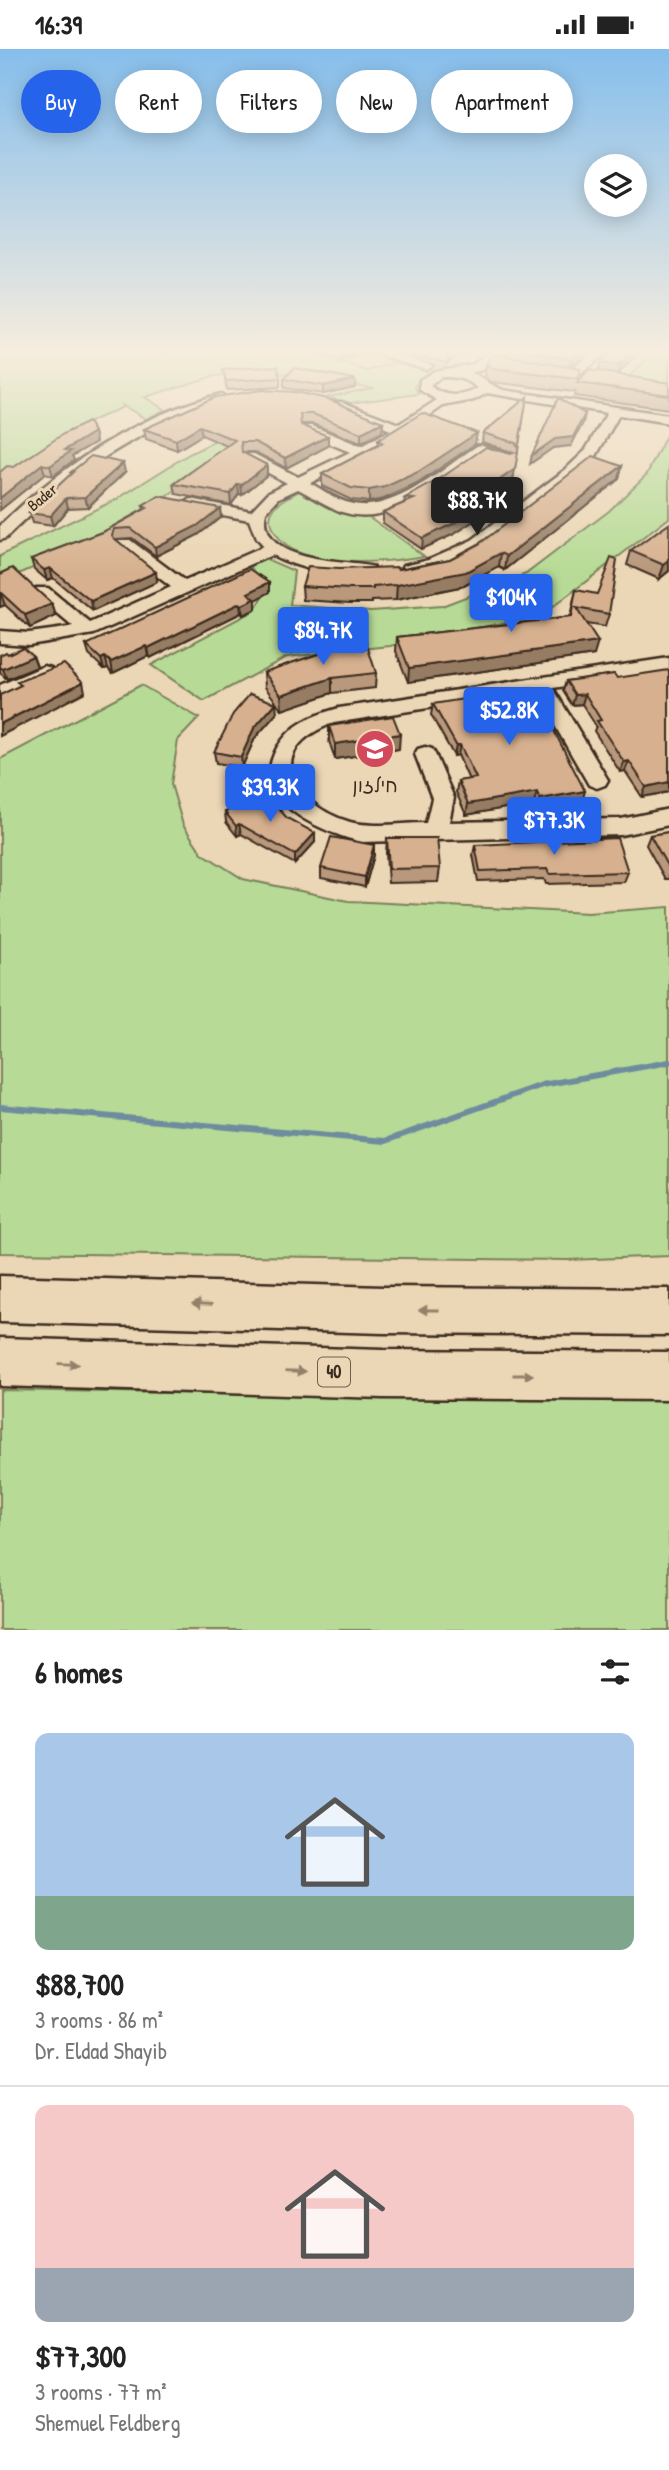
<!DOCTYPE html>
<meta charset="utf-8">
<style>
:root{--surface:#fff;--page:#f6f6f6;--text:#222;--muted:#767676;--line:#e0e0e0;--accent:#2563eb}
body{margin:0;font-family:"Patrick Hand","Playpen Sans Hebrew",sans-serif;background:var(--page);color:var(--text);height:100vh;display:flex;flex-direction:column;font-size:26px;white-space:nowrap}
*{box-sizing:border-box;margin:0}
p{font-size:23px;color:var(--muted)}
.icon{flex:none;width:38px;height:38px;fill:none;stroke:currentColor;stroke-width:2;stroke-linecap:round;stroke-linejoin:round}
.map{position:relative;height:1581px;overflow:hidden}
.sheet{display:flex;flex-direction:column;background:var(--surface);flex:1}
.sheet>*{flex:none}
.top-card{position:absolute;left:21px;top:21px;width:628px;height:63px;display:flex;gap:14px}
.controls{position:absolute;left:584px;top:105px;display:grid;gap:14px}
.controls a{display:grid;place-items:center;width:63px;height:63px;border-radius:50%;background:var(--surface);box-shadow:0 4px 18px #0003;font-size:35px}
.price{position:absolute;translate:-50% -60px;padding:0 16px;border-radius:7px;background:var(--accent);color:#fff;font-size:23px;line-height:46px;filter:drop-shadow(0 2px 4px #0008)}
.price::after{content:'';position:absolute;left:50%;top:42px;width:21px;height:16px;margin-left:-10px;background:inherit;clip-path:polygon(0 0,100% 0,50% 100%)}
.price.on{background:#222;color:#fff}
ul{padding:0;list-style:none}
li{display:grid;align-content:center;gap:14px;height:371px;padding:0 35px}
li+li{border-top:2px solid var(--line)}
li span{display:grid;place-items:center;height:217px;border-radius:14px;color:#555}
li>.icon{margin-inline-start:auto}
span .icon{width:126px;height:126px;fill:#fffc;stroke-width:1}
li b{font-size:30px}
h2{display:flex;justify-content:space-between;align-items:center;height:84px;padding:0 35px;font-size:30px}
.chip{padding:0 24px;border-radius:32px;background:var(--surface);box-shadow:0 4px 18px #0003;font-size:24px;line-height:63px}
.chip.on{background:var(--accent);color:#fff}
.status{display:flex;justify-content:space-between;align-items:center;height:49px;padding:0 35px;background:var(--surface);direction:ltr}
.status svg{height:19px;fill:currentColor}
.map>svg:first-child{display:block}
.green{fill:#b7db96;stroke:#79825a;stroke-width:2}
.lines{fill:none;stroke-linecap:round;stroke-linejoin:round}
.stream{stroke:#6e8c9d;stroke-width:6}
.minor-casing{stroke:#3b2a1e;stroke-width:5}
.highway-casing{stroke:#3b2a1e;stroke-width:5}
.minor{fill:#ebd6b5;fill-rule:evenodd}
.highway{fill:#ebd6b5;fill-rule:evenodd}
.wall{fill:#b9987b;stroke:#3b2a1e;stroke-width:2}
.shaded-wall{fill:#967c64;stroke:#3b2a1e;stroke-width:2}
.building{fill:#d7b18f;stroke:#3b2a1e;stroke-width:2}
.oneway{fill:#93806a}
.labels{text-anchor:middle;stroke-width:6;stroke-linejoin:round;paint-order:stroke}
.far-street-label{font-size:16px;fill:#3b2a1e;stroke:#ebd6b5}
.shield{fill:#ebd6b5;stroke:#705e4b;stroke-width:2}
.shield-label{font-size:18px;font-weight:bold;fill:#3b2a1e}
.poi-label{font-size:19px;fill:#3b2a1e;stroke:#ebd6b5}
</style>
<div class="status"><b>16:39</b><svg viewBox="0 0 49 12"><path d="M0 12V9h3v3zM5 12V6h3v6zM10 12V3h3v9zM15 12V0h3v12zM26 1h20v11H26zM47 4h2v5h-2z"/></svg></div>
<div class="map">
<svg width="669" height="1581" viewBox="0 0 669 1581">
<rect width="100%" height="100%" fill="#ebd6b5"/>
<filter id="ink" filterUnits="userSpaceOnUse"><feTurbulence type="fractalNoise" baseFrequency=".0143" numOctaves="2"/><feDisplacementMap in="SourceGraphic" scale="14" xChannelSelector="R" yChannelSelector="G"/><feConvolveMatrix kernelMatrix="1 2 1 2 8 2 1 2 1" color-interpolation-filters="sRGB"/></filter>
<g filter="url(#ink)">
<!-- green -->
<g class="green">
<path d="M0 302H167L153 309 171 302H306L368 322 396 313 426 321 435 315 457 320 437 323 419 329 415 339 419 345 350 354 327 348 373 339 273 323 214 327 145 348 165 361 146 370 122 356 123 358 94 371 0 430Z"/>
<path d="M654 302H669V337L628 329Z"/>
<path d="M254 373 236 397 122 481 0 533V507L117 450 189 405Z"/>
<path d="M669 381V469L542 566 390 597 287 608 204 652 151 616 255 561 268 539 246 512 257 506 294 522 290 556 371 562 442 557 526 525 609 462 647 425Z"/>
<path d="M303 440 336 460 365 465 424 507C387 514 285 524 271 477 265 457 289 448 303 440Z"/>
<path d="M141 636 199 669 178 691 171 735 183 776 202 804 243 830 348 852 588 864 669 858V1207L568 1211 0 1204V710Z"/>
<path d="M0 1341 491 1350H669V1581H0Z"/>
</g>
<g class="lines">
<!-- stream -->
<path class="stream" d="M0 1058 385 1092 542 1036 669 1013"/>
<defs>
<g id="minor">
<path d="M368 302H387L432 316 426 320Z"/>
<path d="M491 302H504L482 321 469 324C481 327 490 336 503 341L669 366V374L619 366 596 407 575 427 484 497 441 517 410 525 402 520 404 516 429 510 472 491 565 421 585 402 607 364 487 344 474 351 443 357 392 393 310 434C323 441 338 452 353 455 394 464 445 418 477 397L482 396 514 406V412L509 413 484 405C445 431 393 480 342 463 327 457 312 447 298 440L279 449 266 463C254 516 345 511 374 518L376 522 374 526C346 532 297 519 272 506L94 585 29 596 0 594V582L29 584 73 578 36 547 33 543 36 539H48L90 574 171 538 118 497 116 494 118 491H130L185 532 263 498 256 490 249 471 191 460 183 455 191 450 251 462 269 443 287 434 244 411V405H254L298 428 350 403 302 383V377H312L361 397 391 381 332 359V353H342L399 375 437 351 420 341V331L434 322 474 315ZM441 328C456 328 466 329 478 339 463 349 444 348 430 337Z"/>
<path d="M594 302H607L576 329H568V323Z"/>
<path d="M221 345 227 349 225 352C139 379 69 425 6 489L0 491V477C62 416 136 367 221 345Z"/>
<path d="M669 609V621L553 639 608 731 605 736 597 739 589 736 535 642 334 674C261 700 291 755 350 773 373 779 402 774 426 774L432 749 415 705 418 700 425 698 432 700 435 705 454 749 449 773 621 770 669 760V776L621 786 361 793C321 782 247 753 277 699 292 674 312 667 339 659Z"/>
<path d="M44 617 51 619 53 623 51 627 0 650V636Z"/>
</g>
<g id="highway">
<path d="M0 1227 383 1238 669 1240V1286L383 1284 0 1273Z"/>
<path d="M0 1289 383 1301 669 1303V1351L383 1349 0 1337Z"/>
</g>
</defs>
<!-- minor casing -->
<use href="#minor" class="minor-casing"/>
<!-- highway casing -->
<use href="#highway" class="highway-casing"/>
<!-- minor -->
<use href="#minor" class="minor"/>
<!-- highway -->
<use href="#highway" class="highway"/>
</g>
<!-- wall -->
<g class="wall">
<path d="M313 302H366V304L341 314Z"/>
<path d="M396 302H463L447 314Z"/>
<path d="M507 302H589L570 318 578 332 598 323 600 314 640 302 617 326 669 334V360L574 347 575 343 491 333 485 329 486 316 506 308Z"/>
<path d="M223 321 280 329V338L227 341Z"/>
<path d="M284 330 355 338 323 345 284 339Z"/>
<path d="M215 348 383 373 382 383 361 394 313 375H301L328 397 286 419 255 403H242L267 426 242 446 239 445 231 456 176 445 174 435 227 397 202 386 177 401 146 390 144 380Z"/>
<path d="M527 348 513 431 488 448 492 461 454 485 421 500 383 474V463L404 454 405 449 515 404 482 393 483 384Z"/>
<path d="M94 383 96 393 72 407 74 411 53 427 45 425 0 461V423L14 418Z"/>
<path d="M378 391 475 395 417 435 384 450 369 453 351 451 322 437V425L378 396Z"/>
<path d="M622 417 619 430 505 521 499 518 464 537 396 551 372 552V554H350L303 551 302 537 339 520H399L450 510Z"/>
<path d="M71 423H125L88 458 68 459 53 477 32 474 29 464 71 425Z"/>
<path d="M143 457 221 468 198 486 156 507 132 489 116 490 157 533 93 562 53 529 47 531 34 520 31 510 103 483 144 460Z"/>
<path d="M669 475V522L659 530 627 516 631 502Z"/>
<path d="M0 525 52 555 56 567 30 579 5 556 0 558Z"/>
<path d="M576 541 609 565 605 578 586 575 594 606 408 633 396 602 397 588 570 568Z"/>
<path d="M270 543 256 551V560L243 566 241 564 150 609 148 607 113 624 108 619 104 620 89 606 86 596Z"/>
<path d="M319 598 376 624 375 639 332 644 282 661 265 638 264 623 319 605Z"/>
<path d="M8 605 33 607 37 618 7 630 0 624V606Z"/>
<path d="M614 625 669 743 642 748 625 722 620 723 594 682 596 677 582 655 572 656 563 642 566 632Z"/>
<path d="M433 655 582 753 538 761 534 754 466 766 456 743 458 732 469 731 458 706 454 707 431 666Z"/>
<path d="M277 664 255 689 242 718 216 714 214 703Z"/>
<path d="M329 677 399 700 335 710 329 692Z"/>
<path d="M225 763 287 769 315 793 295 815 241 785 237 787 226 773Z"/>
<path d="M669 783V830H665L646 796 650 786Z"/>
<path d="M387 789 440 819 438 833 388 834 386 804Z"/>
<path d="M374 796V806L365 838 321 829V819Z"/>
<path d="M475 796 628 823 624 833 546 835 544 830 478 832 473 806Z"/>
</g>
<!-- shaded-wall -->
<g class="shaded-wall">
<path d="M350 302H366V304L341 314V306Z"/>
<path d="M453 302H463L447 314 448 306Z"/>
<path d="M581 302H589L569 318 571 310Z"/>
<path d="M634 302H640L617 326 619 317Z"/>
<path d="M355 330V338L323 345V337Z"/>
<path d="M585 365 583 374 571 397 553 399 530 415 532 406 555 390Z"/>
<path d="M383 373 382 383 361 394V384Z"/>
<path d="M200 377 202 386 177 401 176 391Z"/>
<path d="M94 383 96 393 72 407 74 411 53 427 50 417 65 401Z"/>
<path d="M477 384 475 395 417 435 384 450 369 453V441Z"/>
<path d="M328 387V397L286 419 285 409Z"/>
<path d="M123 414 125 423 88 458 85 448Z"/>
<path d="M42 415 45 425 0 461V449Z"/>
<path d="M267 416V426L242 446 241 436Z"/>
<path d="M622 417 619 430 505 521 507 507Z"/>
<path d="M515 420 513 431 478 455 480 445Z"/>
<path d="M238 435 239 445 231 456 230 445Z"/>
<path d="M66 449 68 459 53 477 50 467Z"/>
<path d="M494 450 492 461 454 485 421 500 422 489Z"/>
<path d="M220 459 221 468 198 486 156 507 155 498Z"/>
<path d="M501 504 499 518 464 537 396 551 397 536Z"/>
<path d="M669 512V522L659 530 664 516Z"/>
<path d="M50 519 53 529 47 531 44 521Z"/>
<path d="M156 523 157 533 93 562 91 552Z"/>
<path d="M270 533V543L256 551V560L243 566 242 556 248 544Z"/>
<path d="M0 543 5 556 0 558Z"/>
<path d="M240 554 241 564 150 609 148 599Z"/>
<path d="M52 555 56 567 30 579 25 566Z"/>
<path d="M598 593 594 606 408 633 409 619Z"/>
<path d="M146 597 148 607 113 624 111 613Z"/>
<path d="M33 607 37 618 7 630 3 620Z"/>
<path d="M105 608 108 619 104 620 101 610Z"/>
<path d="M332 629V644L282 661 281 646Z"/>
<path d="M83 633 85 643 0 687V675Z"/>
<path d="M585 645 582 655 572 656 575 646Z"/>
<path d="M276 654 277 664 255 689 242 718 241 708 254 679Z"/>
<path d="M400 685 399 700 335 710V695Z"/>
<path d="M456 696H460L458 706 454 707Z"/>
<path d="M629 712 625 722 620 723 624 713Z"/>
<path d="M669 733V743L642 748 646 738Z"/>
<path d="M585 742 582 753 538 761 540 750Z"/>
<path d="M537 743 534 754 466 766 468 755Z"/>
<path d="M239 775 241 785 237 787 236 777Z"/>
<path d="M315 784V793L295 815V806Z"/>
<path d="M374 796V806L365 838V828Z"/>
</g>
<!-- building -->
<g class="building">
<path d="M332 302H350L341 306Z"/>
<path d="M433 302H453L448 306Z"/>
<path d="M525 302H581L571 310Z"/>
<path d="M612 302H634L619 317 600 314Z"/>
<path d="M491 305 581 320 577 330 492 320 486 316Z"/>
<path d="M278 317 280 329 226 332 223 321Z"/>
<path d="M294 319 355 330 323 337 284 330Z"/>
<path d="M590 321 669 334V346L577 334Z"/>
<path d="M262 341 295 343 328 350 383 373 361 384 313 365H300L301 376 328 387 285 409 255 393H241L242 403 267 416 241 436 238 435 230 445 174 435 235 391 200 377 176 391 144 380 215 348Z"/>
<path d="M527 348 518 400 516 394 483 384Z"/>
<path d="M558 349 585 365 573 388 555 390 532 406Z"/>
<path d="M422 364 477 384 418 423 385 438 369 441 351 439 322 425 383 394 378 391Z"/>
<path d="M88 373 94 383 65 401 71 402 50 417 42 415 0 449V423L7 417 14 418 63 385Z"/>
<path d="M486 398 510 405 518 403 515 420 480 445 494 450 455 474 422 489 383 463 414 450 405 449 438 431Z"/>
<path d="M91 407 123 414 85 448 66 449 50 467 29 464 73 423H71Z"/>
<path d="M593 407 622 417 507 507 501 504 466 523 397 536 373 538V540H350L302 537 308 518 339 520 398 518 399 520 450 510 479 495Z"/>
<path d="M159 447 220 459 197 477 155 498 130 479 114 480 112 486 114 489 156 523 91 552 50 519 44 521 31 510 103 483 147 459 143 457Z"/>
<path d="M669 475V512L664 516 631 502Z"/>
<path d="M611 509 617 511 609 565 576 559 598 593 409 619 397 588 571 568 576 541 597 545Z"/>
<path d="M13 519 52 555 25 566 0 543V525Z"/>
<path d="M250 520 270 533 248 544 255 550 242 556 240 554 148 599 146 597 111 613 105 608 101 610 86 596Z"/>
<path d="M366 593 376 624 332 629 281 646 264 623 321 604 319 598Z"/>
<path d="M23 598 33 607 3 620 0 618V606L6 603 8 605Z"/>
<path d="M64 615 83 633 0 675V646L21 636 17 633Z"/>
<path d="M669 621V733L646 738 629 712 624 713 597 672 601 671 585 645 575 646 566 632 614 625 617 629Z"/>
<path d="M532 639 585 742 540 750 537 743 468 755 458 732 476 729 460 696H456L433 655Z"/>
<path d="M250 645 276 654 254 679 241 708 214 703 233 665Z"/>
<path d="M393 667 400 685 335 695 329 677Z"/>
<path d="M265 744 287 769 315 784 295 806 239 775 236 777 225 763Z"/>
<path d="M669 783V820L650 786Z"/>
<path d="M331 788 374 796 365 828 321 819Z"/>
<path d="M387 789H437L440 819 389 820Z"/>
<path d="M617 789 628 823 549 825 547 820 480 822 475 796Z"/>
</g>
<!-- one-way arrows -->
<defs><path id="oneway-solid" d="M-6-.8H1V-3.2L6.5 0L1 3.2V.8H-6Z" transform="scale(1.75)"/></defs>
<g class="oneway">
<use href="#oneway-solid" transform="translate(202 1255) rotate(-178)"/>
<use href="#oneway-solid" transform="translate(429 1261) rotate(-180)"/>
<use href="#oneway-solid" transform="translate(68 1315) rotate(2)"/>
<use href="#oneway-solid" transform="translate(296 1322) rotate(2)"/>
<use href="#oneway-solid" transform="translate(523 1326)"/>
</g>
</g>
<!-- sky -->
<linearGradient id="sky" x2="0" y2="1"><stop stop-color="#85beec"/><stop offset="0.58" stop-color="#f6edde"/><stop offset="1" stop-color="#f6edde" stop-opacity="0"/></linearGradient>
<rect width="669" height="523" fill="url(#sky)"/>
<!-- icons -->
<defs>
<symbol id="school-disc" viewBox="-11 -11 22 22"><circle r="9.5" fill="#d1495b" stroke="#ebd6b5"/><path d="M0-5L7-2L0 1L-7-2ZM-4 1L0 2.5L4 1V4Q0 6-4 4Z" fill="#fff"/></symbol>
</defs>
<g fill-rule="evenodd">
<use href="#school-disc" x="353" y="678" width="44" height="44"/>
</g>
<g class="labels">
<!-- far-street labels -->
<g class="far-street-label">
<text transform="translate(42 448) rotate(-39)" y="6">Bader</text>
</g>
<!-- shield labels -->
<rect class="shield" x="318" y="1308.5" width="32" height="29" rx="5"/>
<g class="shield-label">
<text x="334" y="1329">40</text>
</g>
<!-- poi labels -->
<g class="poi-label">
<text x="375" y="743">חילזון</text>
</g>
</g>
</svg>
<div class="controls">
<a><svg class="icon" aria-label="layers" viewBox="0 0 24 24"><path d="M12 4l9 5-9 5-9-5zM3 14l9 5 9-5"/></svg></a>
</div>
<b class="price on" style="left:477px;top:488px">$88.7K</b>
<b class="price" style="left:511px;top:585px">$104K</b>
<b class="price" style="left:323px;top:618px">$84.7K</b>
<b class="price" style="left:509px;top:698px">$52.8K</b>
<b class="price" style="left:270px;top:775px">$39.3K</b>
<b class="price" style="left:554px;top:808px">$77.3K</b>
<div class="top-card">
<a class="chip on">Buy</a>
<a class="chip">Rent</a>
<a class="chip">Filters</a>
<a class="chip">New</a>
<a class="chip">Apartment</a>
</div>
</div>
<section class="sheet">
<h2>6 homes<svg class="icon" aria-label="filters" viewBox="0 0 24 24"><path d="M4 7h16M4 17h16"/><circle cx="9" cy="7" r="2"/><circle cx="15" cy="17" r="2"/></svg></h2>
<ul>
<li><span style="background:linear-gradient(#a9c7e8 75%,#7fa58c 0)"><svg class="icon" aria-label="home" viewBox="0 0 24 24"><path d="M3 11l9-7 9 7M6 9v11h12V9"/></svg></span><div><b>$88,700</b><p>3 rooms · 86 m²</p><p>Dr. Eldad Shayib</p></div></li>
<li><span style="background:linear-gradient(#f6c9c9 75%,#9aa5b1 0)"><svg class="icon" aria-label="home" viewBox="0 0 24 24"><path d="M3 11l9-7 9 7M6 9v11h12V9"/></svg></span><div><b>$77,300</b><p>3 rooms · 77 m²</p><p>Shemuel Feldberg</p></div></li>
</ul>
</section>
